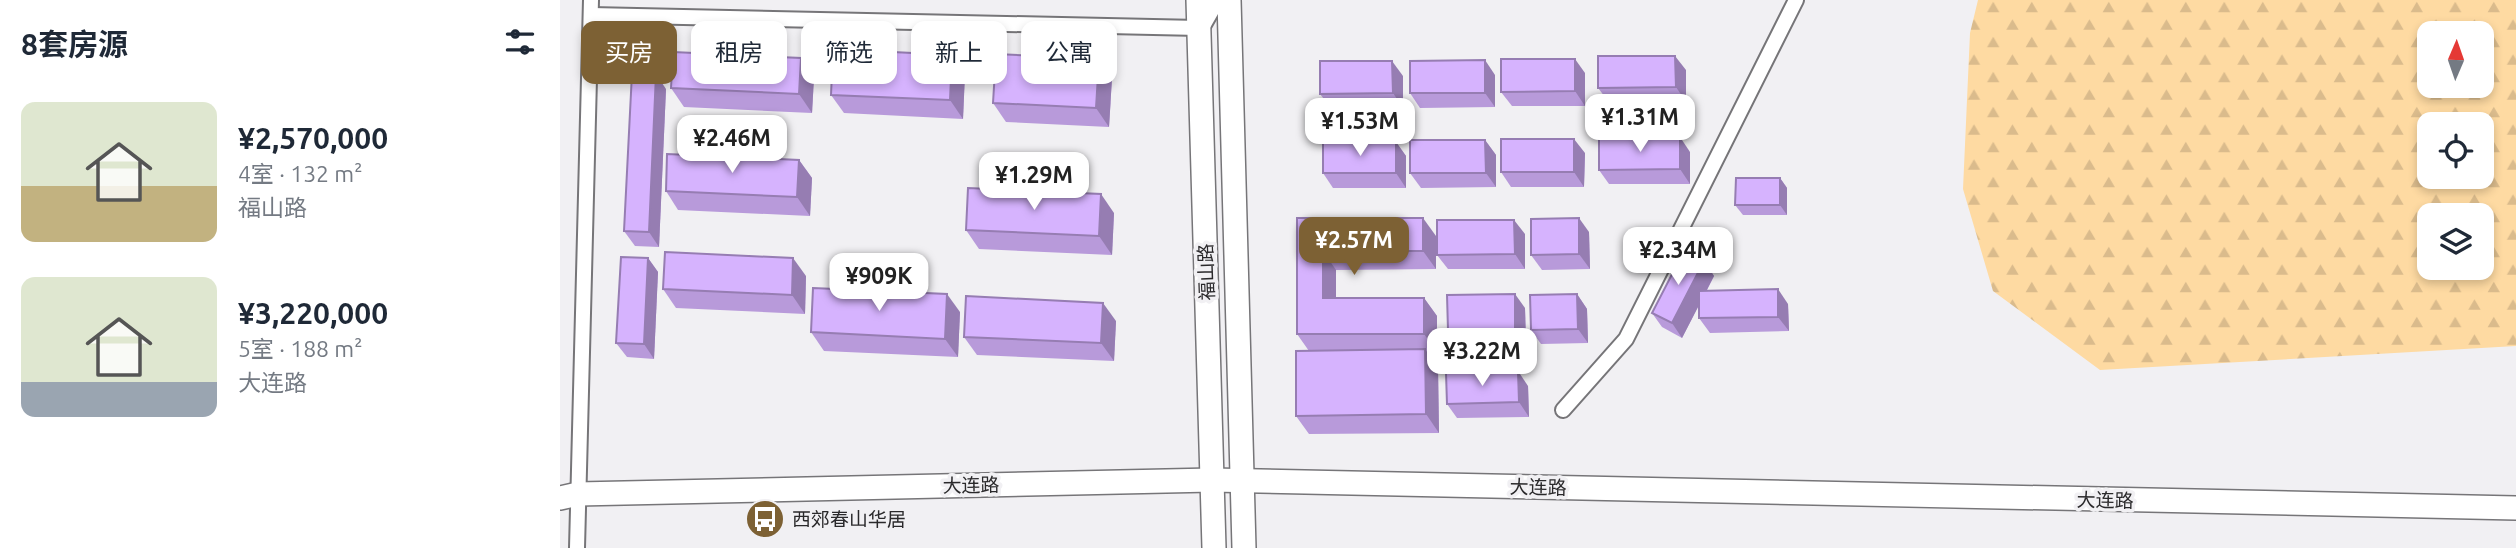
<!DOCTYPE html>
<html lang="zh">
<meta charset="utf-8">
<style>
:root{--surface:#fff;--page:#f6f6f7;--text:#1f2937;--muted:#747a83;--accent:#7d6134}
body{margin:0;font-family:Ubuntu,"Noto Sans SC",sans-serif;background:var(--page);color:var(--text);height:100vh;display:flex;flex-direction:column;font-size:26px;white-space:nowrap}
*{box-sizing:border-box;margin:0}
p{font-size:23px;color:var(--muted)}
.icon{flex:none;width:38px;height:38px;fill:none;stroke:currentColor;stroke-width:2;stroke-linecap:round;stroke-linejoin:round}
.map{position:relative;flex:1;overflow:hidden}
.details{display:flex;flex-direction:column;background:var(--surface);width:560px}
.details>*{flex:none}
.hud{position:absolute;left:21px;top:21px;width:665px;height:63px;display:flex;gap:14px}
.needle{width:46px;rotate:2deg}
.tools{position:absolute;left:1857px;top:21px;display:grid;gap:14px}
.tools a{display:grid;place-items:center;width:77px;height:77px;border-radius:14px;background:var(--surface);box-shadow:0 4px 10px #0003;font-size:35px}
.price{position:absolute;translate:-50% -60px;padding:0 16px;border-radius:14px;background:#fff;color:#222;font-size:23px;line-height:46px;filter:drop-shadow(0 2px 4px #0008)}
.price::after{content:'';position:absolute;left:50%;top:42px;width:21px;height:16px;margin-left:-10px;background:inherit;clip-path:polygon(0 0,100% 0,50% 100%)}
.price.on{background:var(--accent);color:#fff}
ul{padding:0;list-style:none}
li{display:flex;align-items:center;gap:21px;height:175px;padding:0 21px}
li span{display:grid;place-items:center;flex:none;width:196px;height:140px;border-radius:14px;color:#555}
li>.icon{margin-inline-start:auto}
span .icon{width:84px;height:84px;fill:#fffc;stroke-width:1}
li b{font-size:30px}
h2{display:flex;justify-content:space-between;align-items:center;height:84px;padding:0 21px;font-size:30px}
.tag{padding:0 24px;border-radius:14px;background:var(--surface);box-shadow:0 4px 10px #0003;font-size:24px;line-height:63px}
.tag.on{background:var(--accent);color:#fff}
main{display:flex;flex:1;min-height:0}
.map>svg:first-child{display:block}
.forest{fill:url(#forest-firs);fill-rule:evenodd}
.lines{fill:none;stroke-linecap:round;stroke-linejoin:round}
.minor-casing{stroke:#767578;stroke-width:18}
.secondary-casing{stroke:#767578;stroke-width:23}
.primary-casing{stroke:#767578;stroke-width:26}
.minor{stroke:#fff;stroke-width:14}
.secondary{stroke:#fff;stroke-width:19}
.primary{stroke:#fff;stroke-width:23}
.wall{fill:#b89ada}
.shaded-wall{fill:#967db2}
.building{fill:#d6b3fe;stroke:#967db2;stroke-width:2}
.labels{text-anchor:middle;stroke-width:7;stroke-linejoin:round;paint-order:stroke}
.street-label{font-size:19px;fill:#2a292b;stroke:#f1f0f3}
.poi-label{font-size:19px;fill:#2a292b;stroke:#f1f0f3;text-anchor:start}
</style>
<main>
<section class="details">
<h2>8套房源<svg class="icon" aria-label="filters" viewBox="0 0 24 24"><path d="M4 7h16M4 17h16"/><circle cx="9" cy="7" r="2"/><circle cx="15" cy="17" r="2"/></svg></h2>
<ul>
<li><span style="background:linear-gradient(#dfe7d0 60%,#c2b280 0)"><svg class="icon" aria-label="home" viewBox="0 0 24 24"><path d="M3 11l9-7 9 7M6 9v11h12V9"/></svg></span><div><b>¥2,570,000</b><p>4室 · 132 m²</p><p>福山路</p></div></li>
<li><span style="background:linear-gradient(#dfe7d0 75%,#9aa5b1 0)"><svg class="icon" aria-label="home" viewBox="0 0 24 24"><path d="M3 11l9-7 9 7M6 9v11h12V9"/></svg></span><div><b>¥3,220,000</b><p>5室 · 188 m²</p><p>大连路</p></div></li>
</ul>
</section>
<div class="map">
<svg width="1956" height="548" viewBox="0 0 1956 548">
<defs>
<pattern id="forest-firs" width="22" height="20" patternUnits="userSpaceOnUse" patternTransform="scale(1.75)"><rect width="22" height="20" fill="#fedaa2"/><path d="M5 1l3.5 6h-7zM16 11l3.5 6h-7z" fill="#dabb8c"/></pattern>
</defs>
<rect width="100%" height="100%" fill="#f1f0f3"/>
<!-- forest -->
<path class="forest" d="M1418 0H1956V346L1540 370 1433 291 1403 189 1410 33ZM1869 33H1922V86H1869ZM1869 124H1922V177H1869ZM1869 215H1922V268H1869Z"/>
<g class="lines">
<defs>
<g id="minor">
<path d="M31 15 639 28"/>
<path d="M1003 410 1066 339 1236 0"/>
<path d="M17 548 31 0"/>
</g>
<path id="secondary" d="M639 28 655 0"/>
<g id="primary">
<path d="M638 0 654 548"/>
<path d="M669 0 684 548"/>
<path d="M0 498 18 494 652 480 1956 508"/>
</g>
</defs>
<!-- minor casing -->
<use href="#minor" class="minor-casing"/>
<!-- secondary casing -->
<use href="#secondary" class="secondary-casing"/>
<!-- primary casing -->
<use href="#primary" class="primary-casing"/>
<!-- minor -->
<use href="#minor" class="minor"/>
<!-- secondary -->
<use href="#secondary" class="secondary"/>
<!-- primary -->
<use href="#primary" class="primary"/>
</g>
<!-- wall -->
<g class="wall">
<path d="M241 58 254 77 252 113 124 107 111 88Z"/>
<path d="M1126 70V102H1049L1038 88Z"/>
<path d="M405 73 403 119 284 113 271 95Z"/>
<path d="M1025 73V106H952L941 92Z"/>
<path d="M935 75V107L860 108 850 93Z"/>
<path d="M843 76V108H771L760 94Z"/>
<path d="M552 78 549 127 446 122 433 103Z"/>
<path d="M106 89 99 247 75 246 64 231Z"/>
<path d="M925 140 936 155V187L861 188 850 173Z"/>
<path d="M836 142 846 156V188H773L763 173Z"/>
<path d="M1130 152V184H1049L1039 170Z"/>
<path d="M1025 153 1024 187H951L941 172Z"/>
<path d="M239 160 252 178 250 216 118 210 106 191Z"/>
<path d="M1220 178 1227 188V215H1183L1175 205Z"/>
<path d="M554 213 552 255 419 249 406 230Z"/>
<path d="M737 218 876 236V269L776 270V298H864L877 316V352L867 353 878 368 879 433 749 434 736 416 749 351 737 334Z"/>
<path d="M1029 232 1030 269 982 270 971 255Z"/>
<path d="M965 234V269H888L877 255Z"/>
<path d="M88 258 98 272 94 359 67 357 56 343Z"/>
<path d="M1144 261 1154 276 1147 290 1228 304 1229 331 1150 333 1139 318V305L1122 338 1102 327 1092 313Z"/>
<path d="M246 276 245 314 116 308 103 289Z"/>
<path d="M1017 294 1027 309 1028 343 981 344 971 330Z"/>
<path d="M965 308 966 343 898 345 888 330Z"/>
<path d="M400 312 398 357 264 351 251 332Z"/>
<path d="M556 321 554 361 417 355 404 337Z"/>
<path d="M968 386 969 417 897 418 887 404Z"/>
</g>
<!-- shaded-wall -->
<g class="shaded-wall">
<path d="M392 55 405 73 403 119 390 100Z"/>
<path d="M1115 56 1126 70V102L1116 87Z"/>
<path d="M241 58 254 77 252 113 239 94Z"/>
<path d="M539 59 552 78 549 127 536 108Z"/>
<path d="M1015 59 1025 73V106L1015 91Z"/>
<path d="M925 60 935 75V107L925 93Z"/>
<path d="M832 61 843 76V108L833 93Z"/>
<path d="M96 74 106 89 99 247 89 232Z"/>
<path d="M1120 137 1130 152V184L1120 169Z"/>
<path d="M1014 139 1025 153 1024 187 1014 172Z"/>
<path d="M925 140 936 155V187L926 173Z"/>
<path d="M836 142 846 156V188L836 173Z"/>
<path d="M239 160 252 178 250 216 237 197Z"/>
<path d="M1220 178 1227 188V215L1220 205Z"/>
<path d="M541 194 554 213 552 255 539 236Z"/>
<path d="M863 218 876 236V269L863 251Z"/>
<path d="M1019 218 1029 232 1030 269 1019 254Z"/>
<path d="M954 220 965 234V269L955 254Z"/>
<path d="M763 251 776 270V317L763 298Z"/>
<path d="M88 258 98 272 94 359 84 344Z"/>
<path d="M233 258 246 276 245 314 232 295Z"/>
<path d="M1144 261 1154 276 1122 338 1112 323Z"/>
<path d="M1218 289 1228 304 1229 331 1218 317Z"/>
<path d="M387 294 400 312 398 357 385 339Z"/>
<path d="M955 294 965 308 966 343 955 329Z"/>
<path d="M1017 294 1027 309 1028 343 1018 329Z"/>
<path d="M864 298 877 316V352L864 334Z"/>
<path d="M543 303 556 321 554 361 541 343Z"/>
<path d="M865 349 878 368 879 433 866 414Z"/>
<path d="M958 371 968 386 969 417 959 402Z"/>
</g>
<!-- building -->
<g class="building">
<path d="M273 49 392 55 390 100 271 95Z"/>
<path d="M113 52 241 58 239 94 111 88Z"/>
<path d="M436 54 539 59 536 108 433 103Z"/>
<path d="M1038 56H1115L1116 87 1038 88Z"/>
<path d="M941 59H1015V91L941 92Z"/>
<path d="M925 60V93H850V61Z"/>
<path d="M760 61H832L833 93 760 94Z"/>
<path d="M72 73 96 74 89 232 64 231Z"/>
<path d="M1120 137V169L1039 170V138Z"/>
<rect x="941" y="139" width="73" height="33"/>
<path d="M850 140H925L926 173H850Z"/>
<rect x="763" y="142" width="73" height="31"/>
<path d="M107 154 239 160 237 197 106 191Z"/>
<path d="M1176 178H1220V205H1175Z"/>
<path d="M408 188 541 194 539 236 406 230Z"/>
<path d="M737 218H863V251H763V298H864V334H737Z"/>
<path d="M1019 218V254L971 255V219Z"/>
<path d="M877 220H954L955 254 877 255Z"/>
<path d="M1124 251 1144 261 1112 323 1092 313Z"/>
<path d="M105 252 233 258 232 295 103 289Z"/>
<path d="M61 257 88 258 84 344 56 343Z"/>
<path d="M253 288 387 294 385 339 251 332Z"/>
<path d="M1218 289V317L1139 318V291Z"/>
<path d="M955 294V329L888 330 887 295Z"/>
<path d="M1017 294 1018 329 971 330 970 295Z"/>
<path d="M406 296 543 303 541 343 404 337Z"/>
<path d="M865 349 866 414 736 416V351Z"/>
<path d="M958 371 959 402 887 404 886 373Z"/>
</g>
<!-- icons -->
<defs>
<symbol id="bus-disc" viewBox="-11 -11 22 22"><circle r="9.5" fill="#7d6134" stroke="#f1f0f3"/><path d="M-5-6H5V4H4V6H2V4H-2V6H-4V4H-5ZM-3.5-4V0h7V-4ZM-3.5 1.2v1.5H-2V1.2ZM2 1.2v1.5H3.5V1.2Z" fill="#fff"/></symbol>
</defs>
<g fill-rule="evenodd">
<use href="#bus-disc" x="183" y="497" width="44" height="44"/>
</g>
<g class="labels">
<!-- street labels -->
<g class="street-label">
<text transform="translate(646 272) rotate(-92)" y="7">福山路</text>
<text transform="translate(411 485) rotate(-1)" y="7">大连路</text>
<text transform="translate(978 487) rotate(1)" y="7">大连路</text>
<text transform="translate(1545 500) rotate(1)" y="7">大连路</text>
</g>
<!-- poi labels -->
<g class="poi-label">
<text x="232" y="526">西郊春山华居</text>
</g>
</g>
</svg>
<div class="tools">
<a><svg class="needle" viewBox="-14 -14 28 28"><path d="M0-13l5 13h-10z" fill="#e53935"/><path d="M0 13l5-13h-10z" fill="#747a83"/></svg></a>
<a><svg class="icon" aria-label="locate" viewBox="0 0 24 24"><circle cx="12" cy="12" r="6"/><path d="M12 2v4M12 18v4M2 12h4M18 12h4"/></svg></a>
<a><svg class="icon" aria-label="layers" viewBox="0 0 24 24"><path d="M12 4l9 5-9 5-9-5zM3 14l9 5 9-5"/></svg></a>
</div>
<b class="price" style="left:1080px;top:154px">¥1.31M</b>
<b class="price" style="left:800px;top:158px">¥1.53M</b>
<b class="price" style="left:172px;top:175px">¥2.46M</b>
<b class="price" style="left:474px;top:212px">¥1.29M</b>
<b class="price on" style="left:794px;top:277px">¥2.57M</b>
<b class="price" style="left:1118px;top:287px">¥2.34M</b>
<b class="price" style="left:319px;top:313px">¥909K</b>
<b class="price" style="left:922px;top:388px">¥3.22M</b>
<div class="hud">
<a class="tag on">买房</a>
<a class="tag">租房</a>
<a class="tag">筛选</a>
<a class="tag">新上</a>
<a class="tag">公寓</a>
</div>
</div>
</main>
